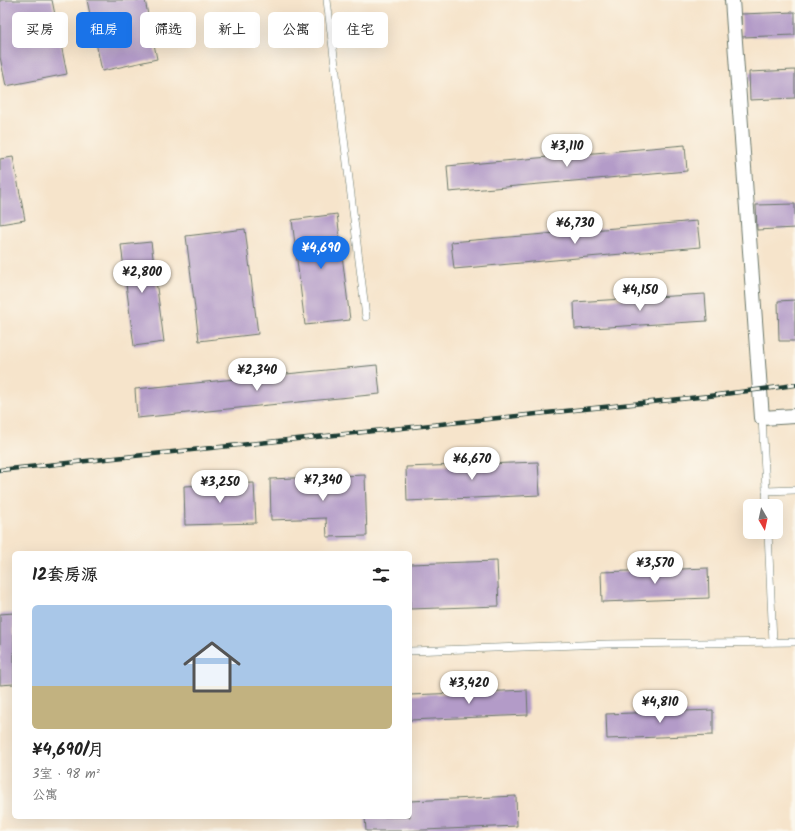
<!DOCTYPE html>
<html lang="zh">
<meta charset="utf-8">
<style>
:root{--surface:#fff;--page:#f2f2f2;--text:#222;--muted:#767676;--line:#e0e0e0;--accent:#1a73e8}
body{margin:0;font-family:Kalam,"LXGW WenKai TC",sans-serif;background:var(--page);color:var(--text);height:100vh;display:flex;flex-direction:column;font-size:15px;white-space:nowrap}
*{box-sizing:border-box;margin:0}
p{font-size:13px;color:var(--muted)}
.icon{flex:none;width:22px;height:22px;fill:none;stroke:currentColor;stroke-width:2;stroke-linecap:round;stroke-linejoin:round}
.map{position:relative;flex:1;overflow:hidden}
.drawer{position:absolute;left:12px;top:551px;width:400px;height:268px;display:flex;flex-direction:column;background:var(--surface);border-radius:6px;box-shadow:0 4px 16px #0002}
.drawer>*{flex:none}
.top-card{position:absolute;left:12px;top:12px;width:400px;height:36px;display:flex;gap:8px}
.needle{width:26px;rotate:171deg}
.buttons{position:absolute;left:743px;top:499px;display:grid;gap:8px}
.buttons a{display:grid;place-items:center;width:40px;height:40px;border-radius:6px;background:var(--surface);box-shadow:0 4px 16px #0002;font-size:20px}
.price{position:absolute;translate:-50% -34px;padding:0 9px;border-radius:14px;background:#fff;color:#222;font-size:13px;line-height:26px;filter:drop-shadow(0 1px 2px #0008)}
.price::after{content:'';position:absolute;left:50%;top:24px;width:12px;height:9px;margin-left:-6px;background:inherit;clip-path:polygon(0 0,100% 0,50% 100%)}
.price.on{background:var(--accent);color:#fff}
ul{padding:0;list-style:none}
li{display:grid;align-content:center;gap:8px;height:212px;padding:0 20px}
li+li{border-top:1px solid var(--line)}
li span{display:grid;place-items:center;height:124px;border-radius:6px;color:#555}
li>.icon{margin-inline-start:auto}
span .icon{width:72px;height:72px;fill:#fffc;stroke-width:1}
li b{font-size:17px}
h2{display:flex;justify-content:space-between;align-items:center;height:48px;padding:0 20px;font-size:17px}
.chip{padding:0 14px;border-radius:6px;background:var(--surface);box-shadow:0 4px 16px #0002;font-size:14px;line-height:36px}
.chip.on{background:var(--accent);color:#fff}
.map>svg:first-child{display:block}
.building{fill:#b39bc8}
.lines{fill:none;stroke-linecap:round;stroke-linejoin:round}
.lane-casing{stroke:#6a7769;stroke-width:8}
.street-casing{stroke:#6a7769;stroke-width:16}
.lane{stroke:#fff;stroke-width:7}
.street{stroke:#fff;stroke-width:14}
.rail-casing{stroke:#1f3d34;stroke-width:4.5}
.rail{stroke:#fbf7ec;stroke-width:3;stroke-dasharray:9;stroke-linecap:butt}
</style>
<div class="map">
<svg width="795" height="831" viewBox="0 0 795 831">
<rect width="100%" height="100%" fill="#fbf7ec"/>
<filter id="ink" filterUnits="userSpaceOnUse"><feTurbulence type="fractalNoise" baseFrequency=".025" numOctaves="2"/><feDisplacementMap in="SourceGraphic" scale="8" xChannelSelector="R" yChannelSelector="G"/><feConvolveMatrix kernelMatrix="1 2 1 2 8 2 1 2 1" color-interpolation-filters="sRGB"/></filter>
<filter id="wash" filterUnits="userSpaceOnUse"><feTurbulence type="fractalNoise" baseFrequency=".012" numOctaves="4" result="noise"/><feDisplacementMap in="SourceGraphic" scale="16" xChannelSelector="R" yChannelSelector="G"/><feGaussianBlur stdDeviation="0.9" result="paint"/><feColorMatrix in="noise" values="0 0 0 0 0 0 0 0 0 0 0 0 0 0 0 0 0 1.4 0 .05"/><feComposite in="paint" operator="in"/></filter>
<g filter="url(#wash)">
<rect width="100%" height="100%" fill="#f6e4cb"/>
<g id="blocks">
<!-- building -->
<g class="building">
<path d="M0 0H52L67 74 6 86 0 57Z"/>
<path d="M87 0H145L157 59 102 71Z"/>
<path d="M795 12V35L742 37 741 14Z"/>
<path d="M795 70V98L750 100 749 72Z"/>
<path d="M685 145 687 171 449 192 447 166Z"/>
<path d="M13 157 25 220 0 224V159Z"/>
<path d="M795 204V228L757 230 756 205Z"/>
<path d="M337 214 350 320 305 325 292 220Z"/>
<path d="M697 221 700 247 454 269 451 242Z"/>
<path d="M245 229 258 334 199 341 186 236Z"/>
<path d="M151 242 164 342 134 346 121 245Z"/>
<path d="M705 294 707 321 575 329 574 302Z"/>
<path d="M795 300V341H779L778 301Z"/>
<path d="M377 365 380 394 137 418 135 389Z"/>
<path d="M538 462 540 495 407 501 406 467Z"/>
<path d="M365 475 367 536 327 537 326 518 271 520 270 479Z"/>
<path d="M254 483 256 523 185 525 184 486Z"/>
<path d="M497 561 499 606 410 609V564Z"/>
<path d="M708 568 709 598 602 602 601 572Z"/>
<path d="M14 613V684L0 685V614Z"/>
<path d="M527 690 528 715 410 720V695Z"/>
<path d="M713 710V735L607 739 606 714Z"/>
<path d="M516 796 517 826 401 831H366L365 817H410V801Z"/>
</g>
</g>
</g>
<g filter="url(#ink)">
<use href="#blocks" fill-opacity="0" stroke="#6a7769" stroke-width="1"/>
<g class="lines">
<defs>
<g id="lane">
<path d="M327 0 366 317"/>
<path d="M762 418 767 506"/>
<path d="M766 491 795 490"/>
<path d="M768 532 773 642"/>
<path d="M410 651 607 644 795 642"/>
</g>
<path id="street" d="M732 0 762 418 795 416"/>
</defs>
<!-- lane casing -->
<use href="#lane" class="lane-casing"/>
<!-- street casing -->
<use href="#street" class="street-casing"/>
<!-- lane -->
<use href="#lane" class="lane"/>
<!-- street -->
<use href="#street" class="street"/>
<defs>
<path id="rail" d="M0 470 709 396 795 385"/>
</defs>
<!-- rail casing -->
<use href="#rail" class="rail-casing"/>
<!-- rail -->
<use href="#rail" class="rail"/>
</g>
</g>
</svg>
<div class="buttons">
<a><svg class="needle" viewBox="-14 -14 28 28"><path d="M0-13l5 13h-10z" fill="#e53935"/><path d="M0 13l5-13h-10z" fill="#767676"/></svg></a>
</div>
<b class="price" style="left:567px;top:168px">¥3,110</b>
<b class="price" style="left:575px;top:245px">¥6,730</b>
<b class="price on" style="left:321px;top:270px">¥4,690</b>
<b class="price" style="left:142px;top:294px">¥2,800</b>
<b class="price" style="left:640px;top:312px">¥4,150</b>
<b class="price" style="left:257px;top:392px">¥2,340</b>
<b class="price" style="left:472px;top:481px">¥6,670</b>
<b class="price" style="left:323px;top:502px">¥7,340</b>
<b class="price" style="left:220px;top:504px">¥3,250</b>
<b class="price" style="left:655px;top:585px">¥3,570</b>
<b class="price" style="left:469px;top:705px">¥3,420</b>
<b class="price" style="left:660px;top:724px">¥4,810</b>
<div class="top-card">
<a class="chip">买房</a>
<a class="chip on">租房</a>
<a class="chip">筛选</a>
<a class="chip">新上</a>
<a class="chip">公寓</a>
<a class="chip">住宅</a>
</div>
<section class="drawer">
<h2>12套房源<svg class="icon" aria-label="filters" viewBox="0 0 24 24"><path d="M4 7h16M4 17h16"/><circle cx="9" cy="7" r="2"/><circle cx="15" cy="17" r="2"/></svg></h2>
<ul>
<li><span style="background:linear-gradient(#a9c7e8 65%,#c2b280 0)"><svg class="icon" aria-label="home" viewBox="0 0 24 24"><path d="M3 11l9-7 9 7M6 9v11h12V9"/></svg></span><div><b>¥4,690/月</b><p>3室 · 98 m²</p><p>公寓</p></div></li>
</ul>
</section>
</div>
